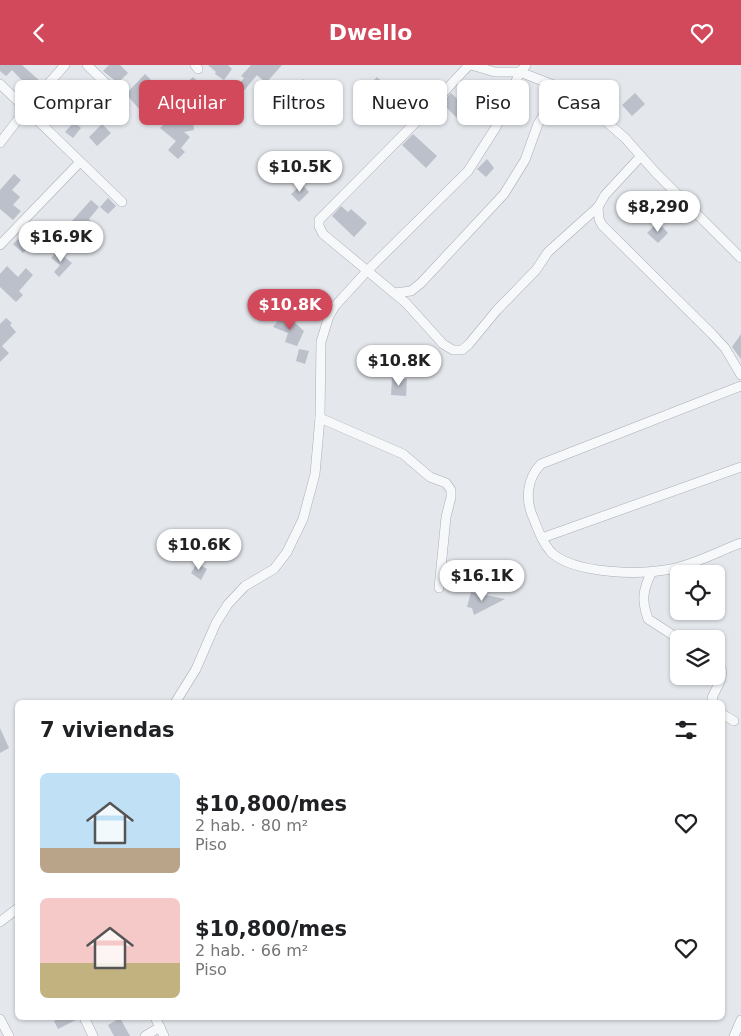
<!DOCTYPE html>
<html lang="es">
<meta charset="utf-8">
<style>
:root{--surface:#fff;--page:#f2f2f2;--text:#202124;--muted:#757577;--accent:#d1495b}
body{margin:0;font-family:"DejaVu Sans",sans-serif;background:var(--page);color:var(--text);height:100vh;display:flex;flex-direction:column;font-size:19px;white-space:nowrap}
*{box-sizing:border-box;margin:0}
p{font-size:16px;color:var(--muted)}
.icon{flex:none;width:28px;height:28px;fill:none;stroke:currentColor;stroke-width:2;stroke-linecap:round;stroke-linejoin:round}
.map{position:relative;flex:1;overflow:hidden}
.drawer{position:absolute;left:15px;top:635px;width:710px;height:320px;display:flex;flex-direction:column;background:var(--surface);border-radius:8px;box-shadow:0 1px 4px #0004}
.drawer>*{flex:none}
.top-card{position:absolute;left:15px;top:15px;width:711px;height:45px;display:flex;gap:10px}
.tools{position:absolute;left:670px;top:500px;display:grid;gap:10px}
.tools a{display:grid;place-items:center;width:55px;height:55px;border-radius:8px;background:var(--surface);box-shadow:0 1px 4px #0004;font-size:25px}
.price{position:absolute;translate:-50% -42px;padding:0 11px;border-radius:18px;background:#fff;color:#222;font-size:16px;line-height:32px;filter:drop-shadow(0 1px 2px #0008)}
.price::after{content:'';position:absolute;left:50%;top:30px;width:15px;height:11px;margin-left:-8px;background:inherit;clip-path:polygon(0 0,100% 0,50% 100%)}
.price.active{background:var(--accent);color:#fff}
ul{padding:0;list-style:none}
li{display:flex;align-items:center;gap:15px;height:125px;padding:0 25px}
li span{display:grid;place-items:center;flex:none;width:140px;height:100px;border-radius:8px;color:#555}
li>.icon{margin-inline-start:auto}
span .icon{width:60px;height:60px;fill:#fffc;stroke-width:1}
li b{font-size:21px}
h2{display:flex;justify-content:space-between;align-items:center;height:60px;padding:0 25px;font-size:21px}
.chip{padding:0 18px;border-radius:8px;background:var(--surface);box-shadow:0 1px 4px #0004;font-size:18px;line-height:45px}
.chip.active{background:var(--accent);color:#fff}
header{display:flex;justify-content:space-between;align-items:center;height:65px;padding:0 25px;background:var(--accent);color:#fff;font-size:22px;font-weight:800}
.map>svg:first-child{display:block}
.building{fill:#bbc0ca}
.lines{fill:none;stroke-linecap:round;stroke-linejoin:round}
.minor-casing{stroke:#a9aeb7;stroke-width:10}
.minor{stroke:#f7f8fa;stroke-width:9}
</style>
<header><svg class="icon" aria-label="back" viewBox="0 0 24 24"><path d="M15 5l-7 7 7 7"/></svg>Dwello<svg class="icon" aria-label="heart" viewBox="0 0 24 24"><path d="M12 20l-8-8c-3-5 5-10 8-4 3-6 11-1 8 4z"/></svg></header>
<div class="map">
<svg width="741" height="971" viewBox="0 0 741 971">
<rect width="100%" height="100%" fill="#e4e7ec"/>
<!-- building -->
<g class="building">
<path d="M0 0H22L41 17 33 27 12 5 6 11 0 6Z"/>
<path d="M109 0H120L128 8 118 18 103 6Z"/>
<path d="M208 0H228L232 4 224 15 215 9 216 7Z"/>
<path d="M251 0H282L266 18 257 10 242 28 236 22 244 13 241 11Z"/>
<path d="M145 9 170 34 167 37 176 46 168 54 149 35 140 45 126 29Z"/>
<path d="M193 12 202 21 198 25 206 32 203 35 206 38 202 44 180 24Z"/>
<path d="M377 12 393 27 377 35 366 23Z"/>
<path d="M303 14 308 19 301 25 304 28 296 34 289 26Z"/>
<path d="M63 16 89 39 80 49 55 26Z"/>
<path d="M451 28 467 43 457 53 442 38Z"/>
<path d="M635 28 645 39 632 51 622 40Z"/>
<path d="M170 53 180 55 182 58 193 56 194 65 184 67 190 72 181 83 185 87 178 94 168 85 176 76 160 63Z"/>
<path d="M74 57 81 63 73 73 65 67Z"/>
<path d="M102 59 111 68 97 81 89 72Z"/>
<path d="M413 69 437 91 426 103 402 80Z"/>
<path d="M487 94 494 103 486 112 477 104Z"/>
<path d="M14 109 21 115 12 125 20 132 13 140 21 146 13 155 0 144V125Z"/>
<path d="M302 119 309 127 299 137 291 129Z"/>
<path d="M108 133 116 141 108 149 100 142Z"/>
<path d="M91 135 99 142 89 154 92 157 72 179 63 171 74 158 72 156Z"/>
<path d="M341 141 348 147 351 144 367 158 354 172 332 151Z"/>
<path d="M658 157 668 168 658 178 647 168Z"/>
<path d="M35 163 46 173 39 180 35 176 23 188 13 179 23 169 26 172Z"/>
<path d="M57 186 72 198 59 212 54 207 60 200 51 193Z"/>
<path d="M7 201 18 212 26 203 33 210 19 226 23 230 16 237 0 222V209Z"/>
<path d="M6 253 12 258 10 260 16 267 2 281 9 288 0 297V259Z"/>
<path d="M280 253 294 257 304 266 297 281 285 277 288 268 273 262Z"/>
<path d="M741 269V294L732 282Z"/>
<path d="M299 284 309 286 305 299 296 296Z"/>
<path d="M392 313 407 314 406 331 391 330Z"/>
<path d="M197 498 207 504 201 515 191 508Z"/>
<path d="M471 527 505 534 474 550 472 543 467 542Z"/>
<path d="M0 663 9 683 0 688Z"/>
<path d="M61 952H78V954L58 964 54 956Z"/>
<path d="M120 953 130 971H114L108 960Z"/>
</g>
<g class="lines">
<defs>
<g id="minor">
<path d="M87 0 124 36"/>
<path d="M195 0 198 4"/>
<path d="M469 0 417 56 319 155V161L323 169 406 238 443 279 453 285H462L469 279 497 245 536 205 548 187 598 142 605 130 641 91"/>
<path d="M471 0 495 7H520L561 23 587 40 625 73 656 108 741 193"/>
<path d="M0 19 122 137"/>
<path d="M0 78 26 44 65 0"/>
<path d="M598 142 599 154 602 160 712 269 725 283 741 310"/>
<path d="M0 180 80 97"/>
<path d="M394 228 411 226 421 218 504 129 525 95 538 59 561 23"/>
<path d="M741 321 541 399C527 413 525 435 533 452 538 465 543 479 553 489 576 508 636 510 665 505 691 501 717 487 741 478"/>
<path d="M320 353 403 389 430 412 446 418 451 425V432L446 452 439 523"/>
<path d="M542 473 741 402"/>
<path d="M652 506C643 525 641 534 648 554L679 574"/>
<path d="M175 638 196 604 216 558 228 539 245 521 274 504 287 487 303 454 315 409 320 353 321 277 329 251 335 241 367 206 468 106 496 62 520 7 526 0"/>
<path d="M714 638 712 633 721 614 722 606 716 598"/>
<path d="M722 649 734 656"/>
<path d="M0 857 18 843"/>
<path d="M84 952 93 971"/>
<path d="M155 952 164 971"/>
<path d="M0 954 9 971"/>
<path d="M145 971 160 962"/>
<path d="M734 971 741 955"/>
</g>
</defs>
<!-- minor casing -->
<use href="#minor" class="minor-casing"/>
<!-- minor -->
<use href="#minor" class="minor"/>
</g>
</svg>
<div class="tools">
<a><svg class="icon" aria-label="locate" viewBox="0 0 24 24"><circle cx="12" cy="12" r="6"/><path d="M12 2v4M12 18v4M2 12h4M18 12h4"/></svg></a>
<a><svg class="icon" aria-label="layers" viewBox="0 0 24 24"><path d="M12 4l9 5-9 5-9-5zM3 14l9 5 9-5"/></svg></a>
</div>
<b class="price" style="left:300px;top:128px">$10.5K</b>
<b class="price" style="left:658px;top:168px">$8,290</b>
<b class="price" style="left:61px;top:198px">$16.9K</b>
<b class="price active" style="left:290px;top:266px">$10.8K</b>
<b class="price" style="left:399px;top:322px">$10.8K</b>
<b class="price" style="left:199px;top:506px">$10.6K</b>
<b class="price" style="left:482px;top:537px">$16.1K</b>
<div class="top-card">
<a class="chip">Comprar</a>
<a class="chip active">Alquilar</a>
<a class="chip">Filtros</a>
<a class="chip">Nuevo</a>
<a class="chip">Piso</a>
<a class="chip">Casa</a>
</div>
<section class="drawer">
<h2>7 viviendas<svg class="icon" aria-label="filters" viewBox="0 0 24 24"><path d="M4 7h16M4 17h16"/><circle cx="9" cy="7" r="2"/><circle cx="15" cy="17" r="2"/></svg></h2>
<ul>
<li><span style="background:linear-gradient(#bfe0f5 75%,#b9a48a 0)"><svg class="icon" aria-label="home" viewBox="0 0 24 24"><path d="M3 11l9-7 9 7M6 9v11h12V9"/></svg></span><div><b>$10,800/mes</b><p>2 hab. · 80 m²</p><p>Piso</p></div><svg class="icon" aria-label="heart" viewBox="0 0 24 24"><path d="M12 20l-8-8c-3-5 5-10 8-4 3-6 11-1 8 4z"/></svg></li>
<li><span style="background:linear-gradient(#f6c9c9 65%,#c2b280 0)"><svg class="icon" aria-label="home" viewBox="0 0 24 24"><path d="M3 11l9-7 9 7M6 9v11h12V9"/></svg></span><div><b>$10,800/mes</b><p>2 hab. · 66 m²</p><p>Piso</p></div><svg class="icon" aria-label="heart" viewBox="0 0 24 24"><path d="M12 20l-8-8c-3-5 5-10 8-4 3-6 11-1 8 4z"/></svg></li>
</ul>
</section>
</div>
